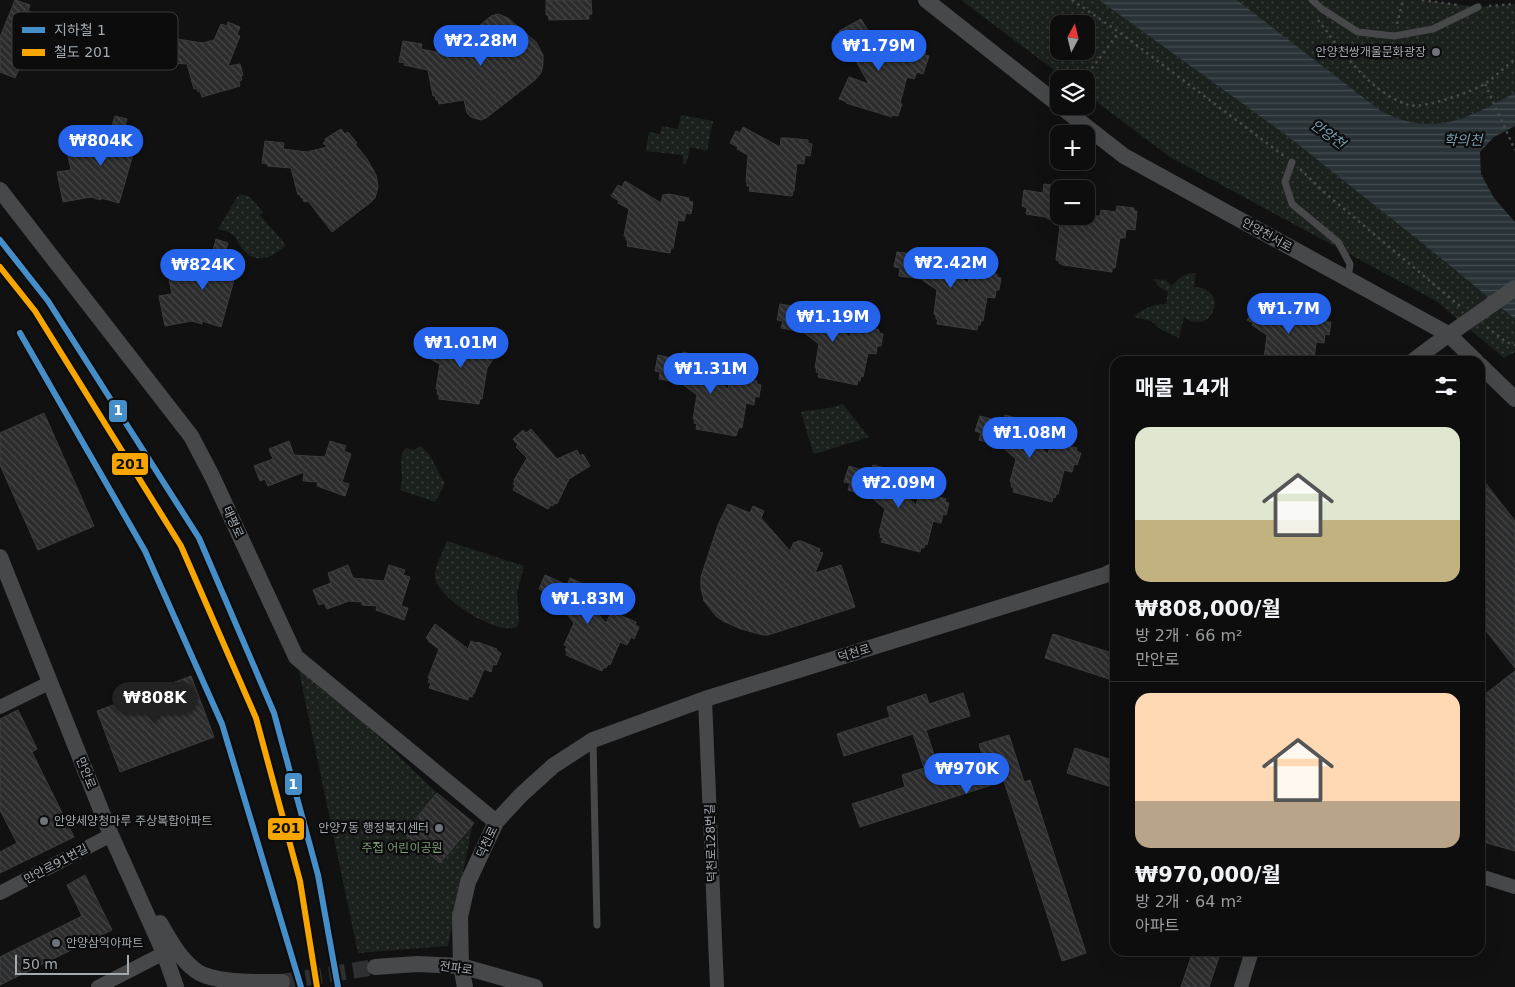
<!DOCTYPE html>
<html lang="ko">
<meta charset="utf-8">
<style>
:root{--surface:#0d0d0e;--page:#1b1b1c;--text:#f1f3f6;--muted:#9a9c9e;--line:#2d2d2e;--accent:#2563eb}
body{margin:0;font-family:"DejaVu Sans","Noto Sans KR",sans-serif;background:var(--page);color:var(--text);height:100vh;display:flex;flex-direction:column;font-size:19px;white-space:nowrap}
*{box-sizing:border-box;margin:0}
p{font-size:16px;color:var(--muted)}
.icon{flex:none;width:28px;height:28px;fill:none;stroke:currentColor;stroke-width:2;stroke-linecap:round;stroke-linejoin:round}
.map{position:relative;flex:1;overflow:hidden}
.sheet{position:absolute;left:1110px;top:356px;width:375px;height:600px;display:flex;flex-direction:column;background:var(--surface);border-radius:15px;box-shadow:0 5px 20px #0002,0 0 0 1px var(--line)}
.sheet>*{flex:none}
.needle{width:32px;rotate:7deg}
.buttons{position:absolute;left:1050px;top:15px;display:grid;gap:10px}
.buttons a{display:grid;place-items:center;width:45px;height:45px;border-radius:10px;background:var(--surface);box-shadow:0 5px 20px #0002,0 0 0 1px var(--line);font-size:25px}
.scale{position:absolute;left:15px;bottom:12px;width:114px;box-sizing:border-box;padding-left:5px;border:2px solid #a2aab2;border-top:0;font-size:14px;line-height:18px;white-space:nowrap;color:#a2aab2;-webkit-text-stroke:4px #0c0c0d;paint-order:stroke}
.price{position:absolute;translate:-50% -42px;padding:0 11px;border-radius:18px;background:var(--accent);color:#fff;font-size:16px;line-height:32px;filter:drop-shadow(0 1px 2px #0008)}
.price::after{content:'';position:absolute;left:50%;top:30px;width:15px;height:11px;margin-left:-8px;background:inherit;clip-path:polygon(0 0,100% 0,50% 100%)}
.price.current{background:#222;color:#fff}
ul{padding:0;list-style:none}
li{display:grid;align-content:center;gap:10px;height:265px;padding:0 25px}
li+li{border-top:1px solid var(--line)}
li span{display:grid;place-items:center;height:155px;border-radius:15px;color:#555}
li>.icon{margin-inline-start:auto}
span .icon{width:90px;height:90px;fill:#fffc;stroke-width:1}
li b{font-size:21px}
h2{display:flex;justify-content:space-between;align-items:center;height:60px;padding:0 25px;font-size:21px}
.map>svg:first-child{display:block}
.grass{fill:url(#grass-dots);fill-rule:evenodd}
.water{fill:url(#water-rules)}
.building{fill:url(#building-back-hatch);stroke:#3a3c3e}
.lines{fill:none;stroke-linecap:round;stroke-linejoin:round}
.tertiary-tunnel{stroke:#2e3032;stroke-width:16;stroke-dasharray:16 8;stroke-linecap:butt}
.path{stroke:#47494c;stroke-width:2.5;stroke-dasharray:2.5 4;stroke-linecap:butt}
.service{stroke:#46484a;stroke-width:7}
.minor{stroke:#46484a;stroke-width:14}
.tertiary{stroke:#46484a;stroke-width:16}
.rail-1-casing{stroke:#0c0c0d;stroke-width:10}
.rail-1{stroke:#f7a600;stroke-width:6}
.metro-1-casing{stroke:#0c0c0d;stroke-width:10}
.metro-1{stroke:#468ec8;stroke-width:6}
.poi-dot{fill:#6f747a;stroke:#0c0c0d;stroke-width:2}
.labels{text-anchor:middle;stroke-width:4.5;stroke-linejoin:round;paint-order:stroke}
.poi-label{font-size:12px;fill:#a2aab2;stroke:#0c0c0d;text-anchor:end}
.street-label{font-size:12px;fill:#a2aab2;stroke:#0c0c0d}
.park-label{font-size:12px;fill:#7d9d79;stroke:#0c0c0d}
.water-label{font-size:14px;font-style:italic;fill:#799dad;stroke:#0c0c0d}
.key{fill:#0c0c0d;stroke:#393b3f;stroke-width:1}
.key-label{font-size:14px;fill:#a2aab2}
.line-badge{stroke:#0c0c0d;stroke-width:2}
.badge-label{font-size:14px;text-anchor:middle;font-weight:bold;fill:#fff}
.pale-badge-label{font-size:14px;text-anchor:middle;font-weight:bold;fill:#111}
</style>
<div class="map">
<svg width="1515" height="987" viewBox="0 0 1515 987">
<defs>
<pattern id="grass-dots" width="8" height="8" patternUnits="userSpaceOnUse" patternTransform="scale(1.25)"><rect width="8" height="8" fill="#1b211c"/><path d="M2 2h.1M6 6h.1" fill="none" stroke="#393f3b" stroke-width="1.8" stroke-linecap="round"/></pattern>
<pattern id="water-rules" width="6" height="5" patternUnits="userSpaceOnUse" patternTransform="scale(1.25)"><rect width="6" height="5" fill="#293236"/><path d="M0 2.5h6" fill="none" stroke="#454d51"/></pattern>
<pattern id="building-back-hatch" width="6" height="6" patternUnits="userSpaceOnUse" patternTransform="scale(1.25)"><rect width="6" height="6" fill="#2c2c2d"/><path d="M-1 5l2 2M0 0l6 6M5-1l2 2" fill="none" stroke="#474849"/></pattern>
</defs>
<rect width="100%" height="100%" fill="#111112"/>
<!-- grass -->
<g class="grass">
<path d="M961 0H1099L1286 135 1422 243 1515 319V352L1504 358 1436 301 1170 157 1086 94V79H1066ZM1059 24H1086V51H1059Z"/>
<path d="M1237 0H1422L1478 7 1515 4V93C1467 118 1434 138 1381 111Z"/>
<path d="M681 115 713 121 707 151 690 147 686 165 683 163V155L646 151 649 132 660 134 662 126 678 129Z"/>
<path d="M242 194 250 197 263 212 260 215 286 245C274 257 258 265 244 251 239 246 238 239 233 235 229 231 223 231 218 229L237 197Z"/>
<path d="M1196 273 1194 287C1230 287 1214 338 1184 317L1179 338 1160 329 1151 321 1134 317C1141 309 1155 303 1166 304L1168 292 1159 287 1153 279 1166 280 1172 286C1178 278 1186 273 1196 273Z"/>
<path d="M843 404 869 437 815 454 813 452 801 413 804 411 829 408Z"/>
<path d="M421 446 429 454 445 484 435 502 400 490C406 474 396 464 405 448L414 450Z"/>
<path d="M447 541 524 566 517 593 519 621 517 627C497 636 439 599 435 578 434 567 443 552 447 541Z"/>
<path d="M296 657 437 793 473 823 448 946 358 953Z"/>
</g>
<!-- water -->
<path class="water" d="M1099 0H1237L1381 111C1434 138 1467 118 1515 93V126L1494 137 1480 152 1481 174 1494 198 1515 222V319L1422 243 1286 135Z"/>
<!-- building -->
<g class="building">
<path d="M15 0 30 5 28 11 40 16 27 51 15 78 0 72V37Z"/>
<path d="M546 0H591L592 14H589V19L549 20 548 15H546Z"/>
<path d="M498 14 508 18 536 42 543 55V65L541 73 535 80 486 118 481 120 471 117 467 113 464 100 439 104 438 100H436L435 96H433L428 70 404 65 405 63 399 62 403 41 422 44 421 49 446 54 452 53 465 44 464 43 472 32 491 16Z"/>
<path d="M861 19 877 45 908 54 910 48 926 52 925 55 929 56 923 74 917 72 914 79 907 77 900 103 902 104 898 116 892 115V117L846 103 847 102 839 99 849 77 869 84 839 31Z"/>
<path d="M228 22 240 27 237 35 240 36 228 66 240 64 243 75 241 76 242 80 239 81 240 86 202 97 200 91 198 92 197 88 194 89 187 64 174 63V61L166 60 168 46H172V40L177 39 203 43 214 40 221 24 227 26Z"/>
<path d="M115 116 127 119 125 126 140 130 119 203 101 198V200L91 197 63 202 57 172 71 170 68 156 105 149Z"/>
<path d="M743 127 780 147 781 138H787L808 140V143L812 144 810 156 805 155 804 164 797 163 794 191H793L792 196 749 191 750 186H747V182H746L748 155 737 149 738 147 730 143 736 131 740 133Z"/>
<path d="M341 129 345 134 348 132 357 143 355 144 367 159 376 175 378 187 375 198 371 202 332 232 308 201 304 202 303 198H301L300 194 298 195 291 168 267 166 268 164 262 163 265 141 284 143 283 149 307 152 327 147 323 143 326 141 325 139Z"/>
<path d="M625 181 661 203 663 195 669 194 689 198V201L693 202 691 214 686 213 684 221 678 220 673 248H671L670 253 627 246 628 240H626V236H624L629 209 618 203 619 201 611 196 618 185 622 187Z"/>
<path d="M1044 184 1059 186V216H1100L1101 210 1116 212 1117 206 1134 208V211H1137L1135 230 1126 229 1125 238H1120L1115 268H1112V272L1063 265 1059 263V261L1056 260 1060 225 1045 217 1026 214 1027 208 1022 206 1024 190 1043 193Z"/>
<path d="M216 239 228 243 226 250 241 254 221 327 202 321V324L192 321 165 326 159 296 172 294 169 280 207 273Z"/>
<path d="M922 248 933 250 932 258 968 283 970 273 972 274 973 272H976L977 271 997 274V277L1001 278 999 290H996L995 298 987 297 983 321H981L980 325H978L977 330 937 324 938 319H936V315L934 314 937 290 921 279 899 276 900 268 894 267 897 252 920 255Z"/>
<path d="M805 301 816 303 815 312 850 337 852 329H854L855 327 858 328 859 326 879 330V333L883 334 881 346H877L876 354 868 353 863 377 861 376 860 381 858 380 857 385 818 377 819 373 816 372 817 368H815L819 344 803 332 781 328 783 321 777 320 780 304 803 308Z"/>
<path d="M1262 305H1265L1298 327 1299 319H1302V317H1306V316L1327 319 1326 322H1331L1329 335 1325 334 1324 343 1316 342 1314 361H1266V360L1264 359 1267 335 1252 325 1253 323 1247 320 1255 309 1257 311Z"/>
<path d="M433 336 468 354 483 338 488 342 491 339 501 348 487 368 482 399H480L479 404 439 399V394H437L438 389H436L440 364 426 357 427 355 420 352 426 340 430 341Z"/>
<path d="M683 352 694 355 693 363 728 389 730 379 732 380 733 378 737 377 757 381V384L761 385 759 397 755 396 754 405 746 403 742 428 739 427 736 436 696 429 697 424 694 423 695 419H693L697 395 681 383 659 379 660 372 655 371 658 355 681 360Z"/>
<path d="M44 413 94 526 38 550 0 465V433Z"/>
<path d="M1005 415 1016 418 1014 426 1048 454 1050 445 1052 446 1053 444 1056 445 1057 443 1077 448 1076 451 1081 453 1077 465 1074 464 1072 472 1064 470 1058 494H1056L1055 498 1053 497 1052 502 1013 492 1014 487H1011L1012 483 1010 482 1016 459 1001 446 979 440 981 433 975 431 980 416 1002 422Z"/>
<path d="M531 429 557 459 577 450 580 456 583 454 590 466 569 479 557 504 555 503 553 506 551 505 548 509 513 490 515 485 513 484 515 481 514 480 527 458 516 447 518 445 513 439 523 430 526 433Z"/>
<path d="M289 441 294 455 325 457 330 441 346 446 344 451 351 454 342 482 349 484 345 496 317 486 318 482 303 481 304 472 268 486 265 479 260 481 254 466 273 459 269 449Z"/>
<path d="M873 465 885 468 883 476 916 505 919 496 925 495 926 493 946 499 945 502 949 503 946 515 943 514 941 523 933 521 927 545 925 544 924 548H921L920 552 881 542 883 538 880 537 881 533H879L885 509 870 496 848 490 850 483 844 482 849 466 871 473Z"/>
<path d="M1480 476 1515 521V668L1480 623Z"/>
<path d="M728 504 750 513 753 506 764 511 761 518 790 551 794 542 796 543 797 541H801L820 549 819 552 823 553 815 573 841 565 855 607 768 635H763L741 629 723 621 716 616 704 601 701 588V577L718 525Z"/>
<path d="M348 565 353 578 384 581 389 565 405 570 403 575 410 577 401 606 408 608 404 620 376 610 377 606 362 605V602L349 601 327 609 324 603 319 605 313 590 331 583 328 573Z"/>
<path d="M545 575 567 585 570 578 581 583 577 590 606 623 610 615 612 616 613 614 616 615 617 614 636 622 635 625 639 627 634 639 631 637 627 645 620 642 610 665 608 664 606 668 604 667 602 671 566 655 567 651 565 650 567 646 564 645 574 623 562 608 541 599 544 592 539 589Z"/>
<path d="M435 624 468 649 471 641 476 643 477 642 497 649 496 651 501 653 496 665 493 664 491 672 484 669 474 694 473 693 472 697 469 696 468 700 429 688 431 683 428 682 430 678H428L439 649 428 641 429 640 426 638Z"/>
<path d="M1053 634 1115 654V681L1045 658Z"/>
<path d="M1515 671V851L1480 841V698Z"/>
<path d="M191 676 214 737 120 772 97 711Z"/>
<path d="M963 693 970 716 926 730 937 764 950 760 954 772 984 762 979 744 1009 735 1024 782 1030 780 1086 953 1062 961 1004 781 860 827 852 804 905 787 902 775 924 768 913 734 844 756 837 734 890 717 887 707 926 694 929 704Z"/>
<path d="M18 710 37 749 32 752 74 837 0 873V852L17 843 0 810V719Z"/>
<path d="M1075 748 1115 761V788L1067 773Z"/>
<path d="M437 793 474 823 440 863 404 833Z"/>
<path d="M85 875 112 930 0 985V957L82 916 67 885Z"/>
<path d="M1193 951H1221L1209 987H1181Z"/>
</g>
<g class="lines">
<!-- tertiary-tunnel -->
<path class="tertiary-tunnel" d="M282 982 375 967"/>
<!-- path -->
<g class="path">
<path d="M1072 0 1119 32 1284 156"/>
<path d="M1422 0 1458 5"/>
<path d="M1489 6 1515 4"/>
<path d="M1318 20C1341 50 1371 94 1409 105 1424 109 1472 92 1486 83 1496 76 1505 67 1515 59"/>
<path d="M1397 24 1403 0"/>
<path d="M1084 79 1119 32"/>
<path d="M1485 84 1515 150"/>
<path d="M1300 169 1325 193 1461 307"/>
<path d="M1487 327 1506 342 1515 345"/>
</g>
<!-- service -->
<g class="service">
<path d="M1312 0 1322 9 1358 32 1394 36 1433 29 1478 7"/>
<path d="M1292 162 1285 182 1292 204 1338 242 1350 264 1348 279"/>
<path d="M593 740 597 925"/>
</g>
<!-- minor -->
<g class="minor">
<path d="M705 699 717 987"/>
<path d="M0 707 49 683"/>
<path d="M1480 876 1515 887"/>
<path d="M0 893 111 835"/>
<path d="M98 987 164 953"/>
<path d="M1241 987 1252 951"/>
</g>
<!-- tertiary -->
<g class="tertiary">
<path d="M926 0 1059 105"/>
<path d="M1060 106 1124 156 1448 334 1476 361"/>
<path d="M0 190 191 436 212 476 296 657 496 822"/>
<path d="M1413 361C1446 335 1481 313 1515 288"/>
<path d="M1480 365 1515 399"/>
<path d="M0 557 111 835 164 953 176 987"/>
<path d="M160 923C170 940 179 958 195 970 213 984 259 982 282 982"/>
<path d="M375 967 417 964 461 966 535 987"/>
<path d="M465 987 461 966 460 917 468 882 496 822 521 795 553 766 593 740 705 699 1105 575 1115 570"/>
</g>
<defs>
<path id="rail-1" d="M0 267 35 311 181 546 256 718 300 881 317 987"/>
</defs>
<!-- rail-1 casing -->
<use href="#rail-1" class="rail-1-casing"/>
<!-- rail-1 -->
<use href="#rail-1" class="rail-1"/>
<defs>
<g id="metro-1">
<path d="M0 240 48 301 199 538 274 713 318 875 338 987"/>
<path d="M20 333 145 551 222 724 301 987"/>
</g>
</defs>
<!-- metro-1 casing -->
<use href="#metro-1" class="metro-1-casing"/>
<!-- metro-1 -->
<use href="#metro-1" class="metro-1"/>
</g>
<!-- markers -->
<g class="poi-dot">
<circle cx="1436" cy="52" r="5"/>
<circle cx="44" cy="821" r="5"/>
<circle cx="439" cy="828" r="5"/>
<circle cx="56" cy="943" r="5"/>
</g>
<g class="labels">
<!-- poi labels -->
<g class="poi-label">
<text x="1426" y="56">안양천쌍개울문화광장</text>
<text x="54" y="825" text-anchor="start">안양세양청마루 주상복합아파트</text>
<text x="429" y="832">안양7동 행정복지센터</text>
<text x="66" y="947" text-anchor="start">안양삼익아파트</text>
</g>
<!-- street labels -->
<g class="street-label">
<text transform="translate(1267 235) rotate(29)" y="4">안양천서로</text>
<text transform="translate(233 522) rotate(65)" y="4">태평로</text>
<text transform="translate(854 653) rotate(-17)" y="4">덕천로</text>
<text transform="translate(86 773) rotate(68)" y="4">만안로</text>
<text transform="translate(487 842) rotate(-65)" y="4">덕천로</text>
<text transform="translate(711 843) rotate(-92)" y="4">덕천로128번길</text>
<text transform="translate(56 864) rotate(-28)" y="4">만안로91번길</text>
<text transform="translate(456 968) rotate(8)" y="4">전파로</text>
</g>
<!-- park labels -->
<g class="park-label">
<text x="402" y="852">주접 어린이공원</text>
</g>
<!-- water labels -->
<g class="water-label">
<text transform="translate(1328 134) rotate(36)" y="5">안양천</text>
<text x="1463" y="145">학의천</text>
</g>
</g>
<!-- legend -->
<rect x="12" y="12" width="166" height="58" rx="8" class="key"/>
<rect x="22" y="27" width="23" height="6" fill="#468ec8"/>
<rect x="22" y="49" width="23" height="7" fill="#f7a600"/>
<g class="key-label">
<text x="54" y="35">지하철 1</text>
<text x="54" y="57">철도 201</text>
</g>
<g class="line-badge">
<rect x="108" y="399" width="20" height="24" rx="5" fill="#468ec8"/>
<rect x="111" y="452" width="38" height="24" rx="5" fill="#f7a600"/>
<rect x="284" y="772" width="19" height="24" rx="5" fill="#468ec8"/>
<rect x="267" y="817" width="38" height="24" rx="5" fill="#f7a600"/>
</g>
<g class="badge-label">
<text x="118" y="415">1</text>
<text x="293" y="789">1</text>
</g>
<g class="pale-badge-label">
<text x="130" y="469">201</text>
<text x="286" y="833">201</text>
</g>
</svg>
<div class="buttons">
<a><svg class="needle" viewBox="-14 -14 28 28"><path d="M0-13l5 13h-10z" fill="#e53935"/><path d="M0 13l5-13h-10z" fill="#9a9c9e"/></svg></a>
<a><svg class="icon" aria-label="layers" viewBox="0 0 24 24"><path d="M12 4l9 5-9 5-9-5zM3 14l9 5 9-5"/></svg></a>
<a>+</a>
<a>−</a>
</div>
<div class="scale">50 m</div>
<b class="price" style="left:481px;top:67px">₩2.28M</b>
<b class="price" style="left:879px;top:72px">₩1.79M</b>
<b class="price" style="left:101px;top:167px">₩804K</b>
<b class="price" style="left:951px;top:289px">₩2.42M</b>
<b class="price" style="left:203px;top:291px">₩824K</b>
<b class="price" style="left:1289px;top:335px">₩1.7M</b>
<b class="price" style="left:833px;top:343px">₩1.19M</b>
<b class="price" style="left:461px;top:369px">₩1.01M</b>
<b class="price" style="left:711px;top:395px">₩1.31M</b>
<b class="price" style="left:1030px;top:459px">₩1.08M</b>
<b class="price" style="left:899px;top:509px">₩2.09M</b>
<b class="price" style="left:588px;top:625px">₩1.83M</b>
<b class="price current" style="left:155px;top:724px">₩808K</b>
<b class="price" style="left:967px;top:795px">₩970K</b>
<section class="sheet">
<h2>매물 14개<svg class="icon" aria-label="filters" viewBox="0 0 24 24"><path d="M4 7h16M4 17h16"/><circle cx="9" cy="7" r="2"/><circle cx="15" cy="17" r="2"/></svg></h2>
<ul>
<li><span style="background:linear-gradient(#dfe7d0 60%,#c2b280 0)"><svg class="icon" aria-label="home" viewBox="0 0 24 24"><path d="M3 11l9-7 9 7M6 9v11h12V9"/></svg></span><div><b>₩808,000/월</b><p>방 2개 · 66 m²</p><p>만안로</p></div></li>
<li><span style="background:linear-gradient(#ffd9b3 70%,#b9a48a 0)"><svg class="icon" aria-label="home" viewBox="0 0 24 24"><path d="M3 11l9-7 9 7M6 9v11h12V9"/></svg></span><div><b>₩970,000/월</b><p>방 2개 · 64 m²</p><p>아파트</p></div></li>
</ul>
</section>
</div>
